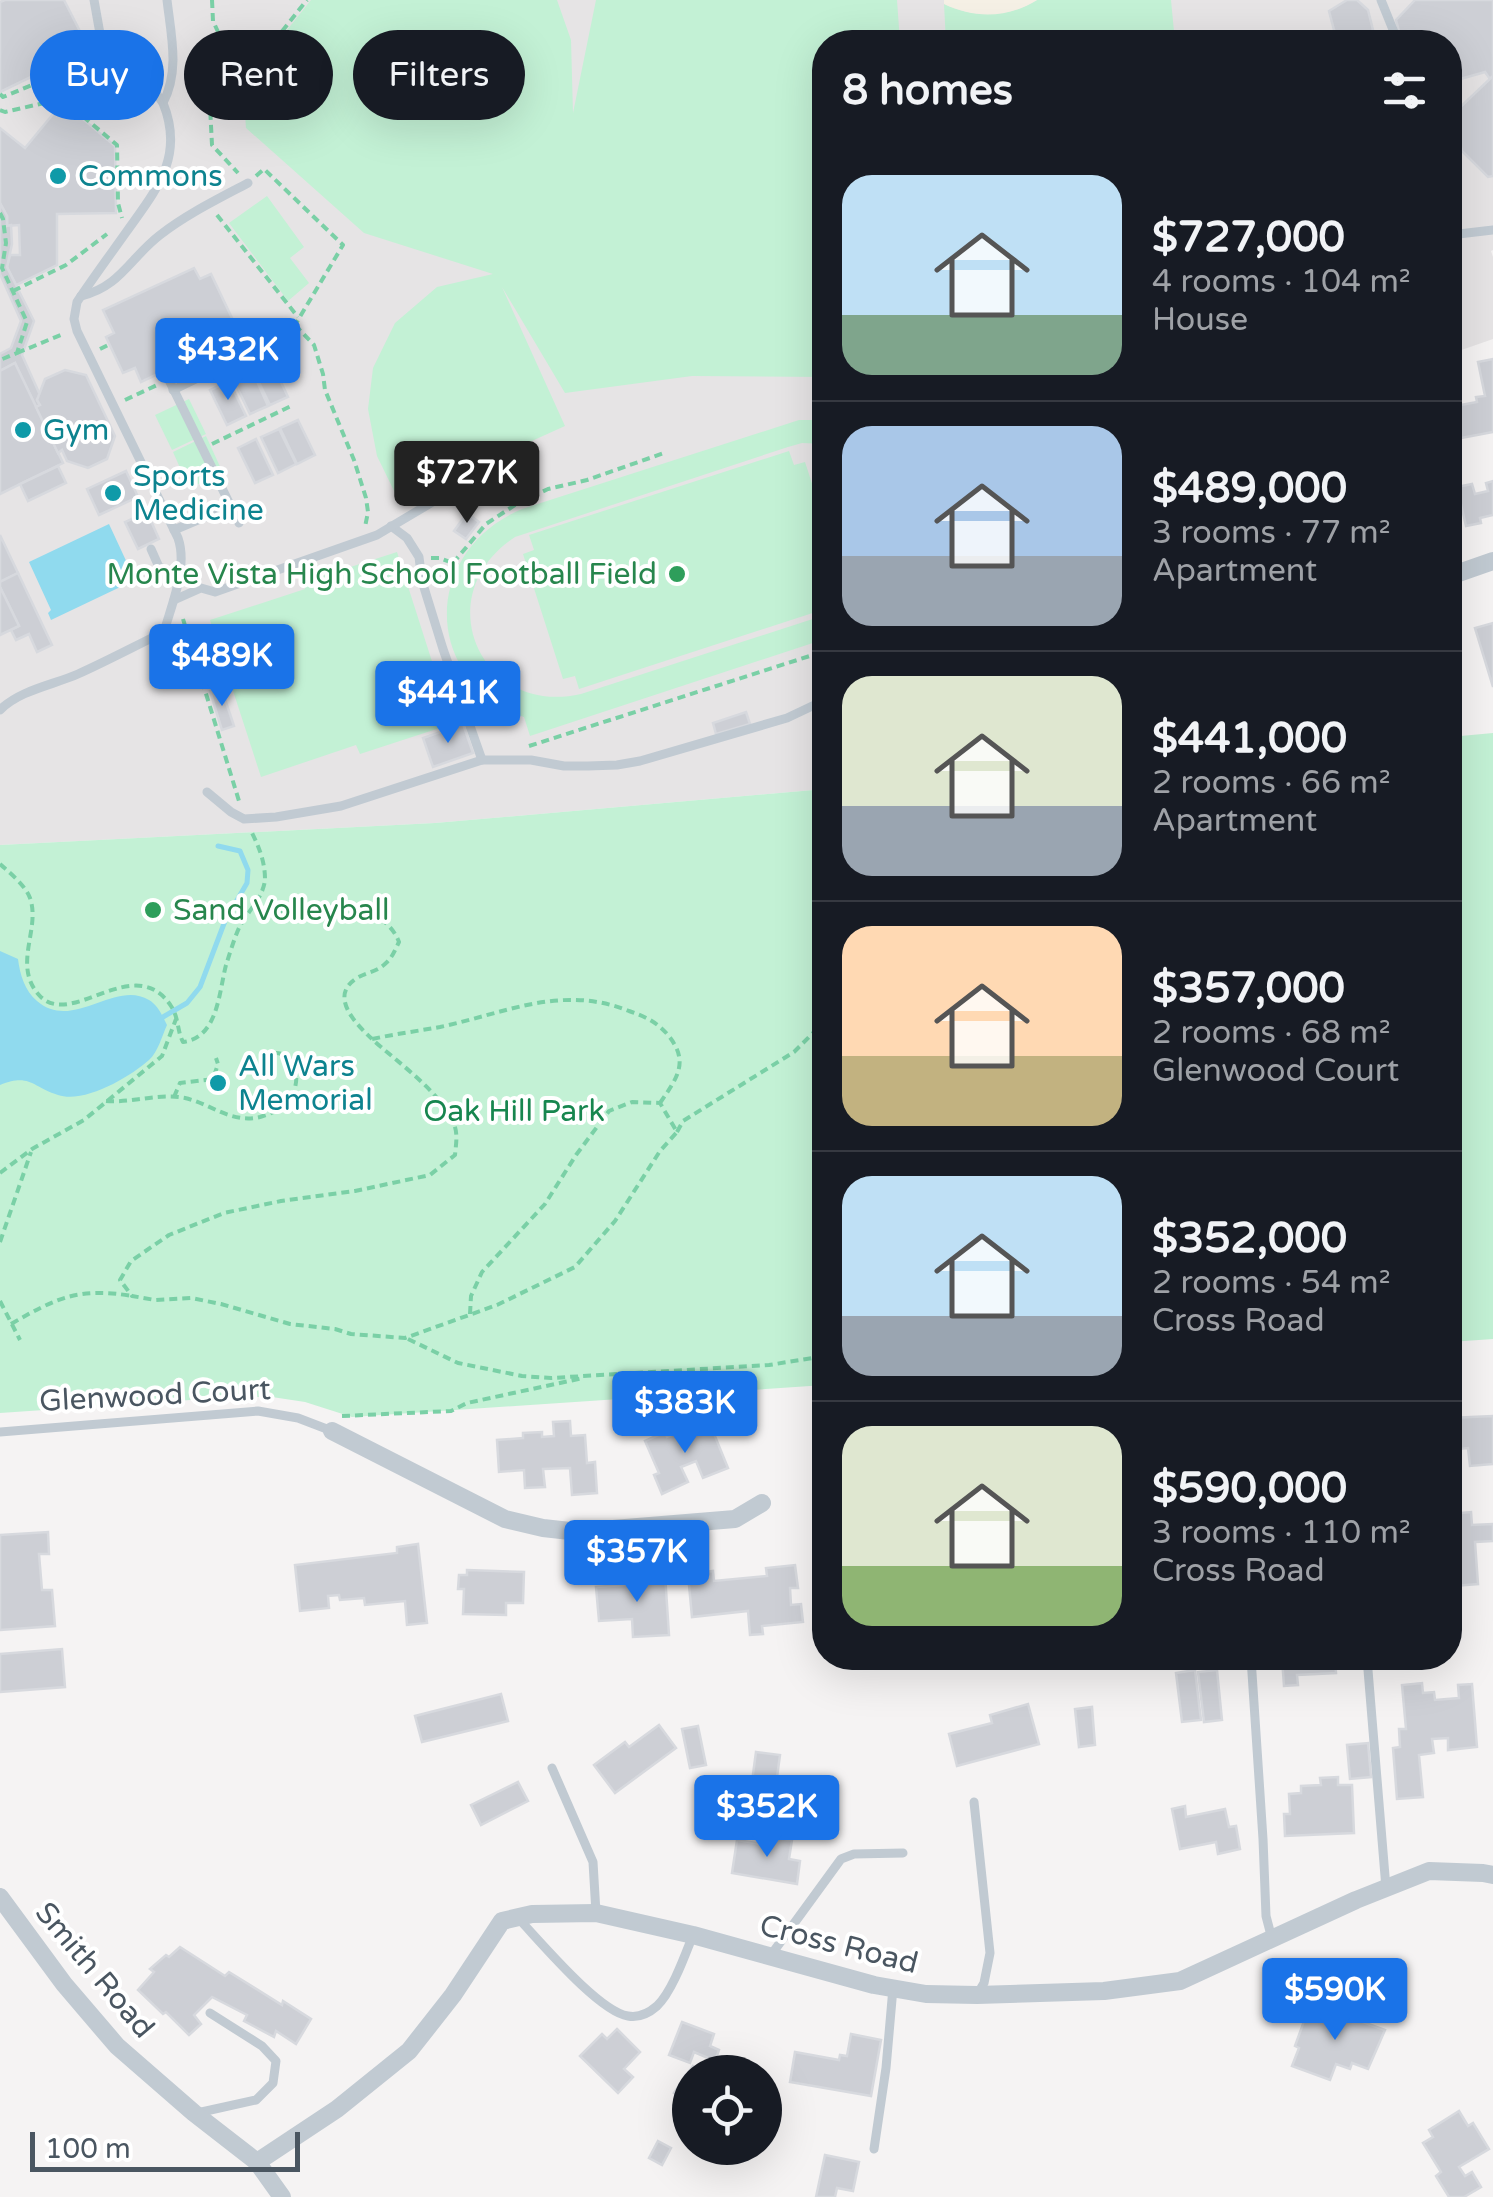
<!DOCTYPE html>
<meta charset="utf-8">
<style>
:root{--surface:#171b24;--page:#20242c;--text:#f1f3f6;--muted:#9ea1a6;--line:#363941;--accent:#1a73e8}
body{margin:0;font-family:"Varela Round",sans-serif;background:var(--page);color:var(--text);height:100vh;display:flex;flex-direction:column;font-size:38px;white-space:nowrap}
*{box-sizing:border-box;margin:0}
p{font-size:32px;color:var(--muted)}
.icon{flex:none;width:55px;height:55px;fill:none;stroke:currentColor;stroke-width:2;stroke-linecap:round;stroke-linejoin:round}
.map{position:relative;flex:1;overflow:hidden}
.drawer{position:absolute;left:812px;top:30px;width:650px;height:1640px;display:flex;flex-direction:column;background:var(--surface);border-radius:40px;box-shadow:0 10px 40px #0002}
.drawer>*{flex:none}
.guide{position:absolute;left:30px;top:30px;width:632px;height:90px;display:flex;gap:20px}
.tools{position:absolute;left:672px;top:2055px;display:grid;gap:20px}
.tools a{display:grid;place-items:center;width:110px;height:110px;border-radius:50%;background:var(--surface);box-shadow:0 10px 40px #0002;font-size:50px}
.scale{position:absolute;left:30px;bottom:25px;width:270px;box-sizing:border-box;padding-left:10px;border:5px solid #4a5661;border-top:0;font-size:28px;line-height:35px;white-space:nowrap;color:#4a5661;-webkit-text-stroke:8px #fff;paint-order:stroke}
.price{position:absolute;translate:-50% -85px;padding:0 22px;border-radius:10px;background:var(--accent);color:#fff;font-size:32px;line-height:65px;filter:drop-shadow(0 2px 5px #0008)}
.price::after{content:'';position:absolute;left:50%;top:60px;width:30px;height:22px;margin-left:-15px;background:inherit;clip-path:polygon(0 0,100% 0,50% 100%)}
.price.active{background:#222;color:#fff}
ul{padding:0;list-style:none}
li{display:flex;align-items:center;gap:30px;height:250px;padding:0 30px}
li+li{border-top:2px solid var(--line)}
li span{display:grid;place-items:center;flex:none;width:280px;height:200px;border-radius:30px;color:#555}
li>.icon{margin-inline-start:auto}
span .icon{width:120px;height:120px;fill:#fffc;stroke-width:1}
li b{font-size:42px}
h2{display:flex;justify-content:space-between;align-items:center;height:120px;padding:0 30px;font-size:42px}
.chip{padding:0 35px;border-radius:45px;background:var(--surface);box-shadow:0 10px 40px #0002;font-size:35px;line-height:90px}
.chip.active{background:var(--accent);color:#fff}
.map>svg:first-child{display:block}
.education{fill:#e6e4e5}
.green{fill:#c3f1d5}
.sand{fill:#f5f0e5}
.water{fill:#90daee}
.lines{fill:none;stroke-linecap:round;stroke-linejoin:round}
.stream{stroke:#90daee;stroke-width:5}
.building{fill:#cdcfd5;stroke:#d7d9de;stroke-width:2.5}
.path{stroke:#7ad0a6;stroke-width:4;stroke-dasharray:8 5;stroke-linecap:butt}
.service{stroke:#c1cad2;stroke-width:9}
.minor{stroke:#c1cad2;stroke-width:18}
.culture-dot{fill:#0f9aa8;stroke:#fff;stroke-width:4}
.leisure-dot{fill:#2e9e5b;stroke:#fff;stroke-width:4}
.labels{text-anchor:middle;stroke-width:8;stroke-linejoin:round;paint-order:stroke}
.culture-label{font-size:30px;fill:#0d838f;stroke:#fff;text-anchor:start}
.leisure-label{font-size:30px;fill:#27864d;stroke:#fff;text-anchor:end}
.park-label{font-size:30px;fill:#17864f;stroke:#fff}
.street-label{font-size:30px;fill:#4a5661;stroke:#fff}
</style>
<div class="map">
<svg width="1493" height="2197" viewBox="0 0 1493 2197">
<rect width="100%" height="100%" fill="#f5f3f3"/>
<!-- education -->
<path class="education" d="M0 0H1493V250L1491 251 1493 257V339L1450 354V42H825V789L435 823 0 845Z"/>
<!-- green -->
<g class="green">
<path d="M311 0H557L571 40 573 113 596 0H897L900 42H825V377L692 376 565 393 502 287 565 426 399 501 377 456 368 409 373 368 395 323 437 287 493 274 364 233 246 128 243 85Z"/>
<path d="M1037 0H1171L1175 42H946L944 4C974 18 1008 18 1037 0Z"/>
<path d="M267 196 304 247 290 258 309 283 288 301 229 223Z"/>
<path d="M189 399 206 434 172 450 155 415Z"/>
<path d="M799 420H825V444L802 443 788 447 515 537C427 594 479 717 581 694L825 615V639L530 736 524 717C421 679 422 551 522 509Z"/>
<path d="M206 436 223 473 189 488 173 452Z"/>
<path d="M789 451 794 465 805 462 825 523V609L579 689 575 676 563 679 523 554 534 550 529 535Z"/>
<path d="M397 552 452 724 360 754 356 745 261 777 210 620 305 589 304 582Z"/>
<path d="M1493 733V1339L1450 1342V737Z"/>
<path d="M825 789V1385L352 1417 305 1402 272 1397H234L0 1413V845L435 823Z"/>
</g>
<!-- sand -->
<path class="sand" d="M944 0H1037C1008 18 975 19 944 4Z"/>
<!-- water -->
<g class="water">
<path d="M109 524 135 580 51 620 48 613 51 610 29 562Z"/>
<path d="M0 951 18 959C20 975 25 991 37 1001 73 1032 115 979 149 1000 158 1005 163 1017 167 1025 162 1036 158 1052 149 1060 130 1077 84 1104 58 1095 32 1087 30 1073 0 1085Z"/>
</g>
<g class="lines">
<!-- stream -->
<path class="stream" d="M163 1017 187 1003 200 987 225 921 247 883 248 870 240 851 218 846"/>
</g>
<!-- building -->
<g class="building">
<path d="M5 0H64L89 49 0 92V2Z"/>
<path d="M1347 0H1357L1368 10 1373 30 1352 42H1346L1334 30 1329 11Z"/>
<path d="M1415 0H1493V76L1490 79 1485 72 1450 82V42H1402L1396 20Z"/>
<path d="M1493 76V176L1488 177 1462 151 1452 115Z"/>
<path d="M63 102 115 146 116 213 57 214V265L16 285 7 267 10 255H20L19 225 7 226V216L0 203V128L25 148Z"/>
<path d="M0 203 7 216V226L11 225 12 244 7 267 34 321 22 355 40 395 37 400 40 405 36 407 15 363 0 371V354L11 348 21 321 0 274Z"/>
<path d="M194 268 200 279 211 274 240 335 141 382 135 368 123 373 106 337 114 333 103 310Z"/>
<path d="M1493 359V432L1461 438 1455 406 1477 402 1476 397 1485 396 1478 362Z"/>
<path d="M271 361 288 397 270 405 253 370Z"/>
<path d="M15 363 63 463 0 494V371Z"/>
<path d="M65 370 86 375 115 436 107 459 88 468 67 461 62 450 58 453 36 407 40 405 37 400 45 379Z"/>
<path d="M252 370 268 406 250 414 233 379Z"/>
<path d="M229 381 246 416 227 425 210 390Z"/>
<path d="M298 420 315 455 297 464 280 428Z"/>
<path d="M279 429 296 464 278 473 261 437Z"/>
<path d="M256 439 273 475 255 483 238 448Z"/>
<path d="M58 466 66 483 28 501 20 484Z"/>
<path d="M126 471 138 497 99 515 87 489Z"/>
<path d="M1493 481V515L1480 518 1481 523 1466 526 1457 487 1472 484 1475 494 1488 491 1486 483Z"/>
<path d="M147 512 159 539 138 549 125 522Z"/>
<path d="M467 513 479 522 466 539 454 531Z"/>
<path d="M0 535 18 573 0 582Z"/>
<path d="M18 573 52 645 37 652 29 634 16 640 11 630 19 626 0 587V582Z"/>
<path d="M0 587 19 626 0 635Z"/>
<path d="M1493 623V687L1475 628Z"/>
<path d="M221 687 234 726 222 730 210 691Z"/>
<path d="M746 712 750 724 716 734 713 723Z"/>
<path d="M463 724 473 753 433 767 423 738Z"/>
<path d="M1493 1416V1464L1470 1466 1468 1448 1458 1449 1459 1462 1450 1463V1418Z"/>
<path d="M570 1421 571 1436 585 1435 587 1463 595 1462 597 1493 572 1495 570 1468 543 1469 545 1487 525 1488 524 1470 499 1472 497 1440 523 1438V1433L542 1432V1437L554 1436 553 1422Z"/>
<path d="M710 1424 728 1468 703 1478 696 1461 681 1467 688 1482 662 1494 654 1475 659 1473 645 1441 665 1432 667 1437 697 1425 698 1429Z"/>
<path d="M1471 1512 1472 1525 1493 1524V1541L1475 1542 1478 1584 1455 1586V1577H1450V1514Z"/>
<path d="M48 1532 49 1554H39L42 1590H52L55 1626 0 1630V1535Z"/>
<path d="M418 1544 427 1623 407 1625 405 1601 365 1605 364 1598 340 1600 339 1595 328 1596 329 1608 300 1611 295 1565 397 1553V1547Z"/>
<path d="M795 1565 798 1588H790L791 1605 801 1604 803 1622 762 1626 763 1634 750 1635 748 1611 692 1617 688 1574 713 1571 714 1581 767 1576 766 1568Z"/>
<path d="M467 1570 524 1572 523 1603H506V1615L463 1614 464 1589H458L459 1575H467Z"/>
<path d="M665 1574 669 1635 633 1637 632 1619 599 1621 596 1587 637 1584 636 1576Z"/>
<path d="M62 1649 65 1687 0 1692V1654Z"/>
<path d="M1282 1658H1335L1336 1673 1297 1675 1298 1685 1284 1686Z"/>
<path d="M1195 1670 1201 1720 1182 1722 1176 1673Z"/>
<path d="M1217 1670 1222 1720 1204 1722 1198 1672Z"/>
<path d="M1422 1683 1423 1693 1434 1692 1435 1700 1459 1698 1458 1685 1472 1684 1477 1747 1448 1750V1738L1432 1739 1434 1753 1419 1755 1423 1797 1397 1799 1393 1748 1400 1747 1399 1729H1406L1402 1685Z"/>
<path d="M501 1694 508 1721 422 1742 415 1716Z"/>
<path d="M1028 1704 1039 1744 957 1766 949 1734 992 1723 990 1715Z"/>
<path d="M1092 1707 1095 1745 1079 1747 1075 1709Z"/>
<path d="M659 1725 676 1748 615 1793 594 1765 625 1742 629 1747Z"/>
<path d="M698 1726 706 1765 690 1768 682 1729Z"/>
<path d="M1368 1743 1371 1777 1350 1779 1347 1745Z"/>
<path d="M756 1752 780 1755 775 1792 751 1789Z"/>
<path d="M1338 1777V1785H1352L1354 1833 1285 1836 1284 1814H1290L1289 1794 1301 1793V1786L1321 1785 1320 1778Z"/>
<path d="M518 1782 528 1801 481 1825 471 1805Z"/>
<path d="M1185 1806 1186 1817 1225 1809 1229 1827 1236 1826 1240 1849 1218 1854 1216 1842 1180 1849 1172 1809Z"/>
<path d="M763 1835 792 1840 789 1859 800 1861 797 1884 732 1873 737 1840 762 1844Z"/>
<path d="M180 1947 225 1976 229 1972 282 2005 283 2001 311 2019 296 2044 276 2031 274 2037 244 2021 247 2015 212 1997 194 2015 201 2024 189 2035 166 2012 163 2014 138 1990 154 1972 150 1969 166 1955 169 1957Z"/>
<path d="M1327 2009 1385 2030 1368 2069 1352 2063 1350 2069 1336 2064 1330 2080 1292 2066 1299 2048 1295 2046 1308 2010 1324 2016Z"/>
<path d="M682 2022 714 2034 710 2046 719 2050 715 2061 694 2052 690 2063 669 2055Z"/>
<path d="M617 2029 640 2052 624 2069 633 2077 618 2093 580 2056 602 2034 607 2039Z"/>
<path d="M851 2034 881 2040 871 2096 790 2082 795 2052 839 2060 840 2055 847 2056Z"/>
<path d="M693 2066 702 2072H690V2104L674 2093Z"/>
<path d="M1459 2111 1468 2126 1473 2123 1489 2149 1459 2167 1465 2176 1472 2172 1481 2187 1464 2197H1449L1436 2176 1441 2172 1423 2143 1433 2137 1429 2130Z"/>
<path d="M658 2141 671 2148 662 2165 649 2158Z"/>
<path d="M825 2155 859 2162 853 2191 837 2188 835 2197H816Z"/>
</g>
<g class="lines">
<!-- path -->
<g class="path">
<path d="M212 0 213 21 219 34 222 54V64L209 87 212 145 238 173"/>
<path d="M220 70 225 73 253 50 266 47 279 35 307 0"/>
<path d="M0 94 3 97 37 83 52 86 58 78 66 83"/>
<path d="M73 108 117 145 118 203 122 218"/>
<path d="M0 110 5 112 44 103"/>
<path d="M256 176 264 169 343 245 295 325 271 336"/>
<path d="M0 213 3 219 6 243 2 268 27 322 17 353 0 360"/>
<path d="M217 215 298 317"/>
<path d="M13 291 66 265 107 234"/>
<path d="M295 325 314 345 323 374 325 390 354 460 366 498 368 512 365 527"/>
<path d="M100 349 110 344"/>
<path d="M17 353 63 334"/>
<path d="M125 400 157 385"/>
<path d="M212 444 291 406"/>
<path d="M431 558H439L458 565"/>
<path d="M453 563 486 524 518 503 548 489 587 480 664 453"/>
<path d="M183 619 239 801"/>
<path d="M529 746 816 654 825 648"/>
<path d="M0 864C11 874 25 885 30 898 41 929 12 965 39 995 71 1031 134 950 171 1006 179 1018 177 1031 183 1042 218 1038 219 992 226 965 230 953 234 939 239 928 247 912 264 897 265 879 265 862 259 847 252 833"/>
<path d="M255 904C265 907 275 913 286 913 296 913 307 908 317 907 348 902 387 911 399 942 395 950 392 958 386 963 377 972 367 972 357 978 328 996 356 1024 372 1039"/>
<path d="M174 1097 180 1083 213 1079 218 1064 216 1058"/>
<path d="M106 1101C133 1103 157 1093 185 1098 211 1104 232 1124 260 1117 270 1114 281 1110 288 1102 301 1086 300 1054 276 1053"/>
<path d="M677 1132 683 1121 794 1052 825 1021"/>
<path d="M0 1173 32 1149 84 1120 162 1056 176 1019"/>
<path d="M0 1242 31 1152"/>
<path d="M0 1301 20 1340"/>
<path d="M470 1314 471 1296 482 1272 545 1204 576 1155 609 1111 632 1102 660 1103 677 1132 660 1151 615 1221 575 1267 497 1305 405 1338 351 1334 335 1329 290 1324 221 1304 191 1298 155 1300 132 1296 120 1280 131 1261 169 1235 224 1213 281 1201 355 1191 430 1175 455 1155C456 1144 458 1134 454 1124 441 1092 397 1062 372 1039 395 1034 418 1031 440 1027 506 1013 562 984 629 1011 644 1016 657 1022 668 1035 690 1062 677 1078 660 1103"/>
<path d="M11 1324C56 1298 79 1287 132 1296"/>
<path d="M408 1339 458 1363 522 1376 551 1378 769 1365 825 1356"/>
<path d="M342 1416 451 1411 467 1403 583 1378"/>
</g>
<!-- service -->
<g class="service">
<path d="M1381 0 1398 42"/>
<path d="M104 56 143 75 163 103"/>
<path d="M56 101 78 91 104 56 94 0"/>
<path d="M1450 235 1493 230"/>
<path d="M81 296C120 287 130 258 160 235 187 214 218 199 248 183"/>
<path d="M169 380 239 523"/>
<path d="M173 390 264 346"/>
<path d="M391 526 407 538 419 557 422 581 443 649 482 760"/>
<path d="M174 530 231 506"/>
<path d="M151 549 159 567 179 574"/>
<path d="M174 600 201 588 215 592 377 535 456 488"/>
<path d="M0 710C20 690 53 685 78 674 107 661 135 646 164 632 172 603 188 567 178 538L77 331 74 319 77 302C93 278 110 255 127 231 156 190 185 157 163 103 180 71 171 35 167 0"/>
<path d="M207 792 231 812 244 819 276 817 341 806 482 760H531L564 766H588L617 765 640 761 787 718 825 700"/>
<path d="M0 1432 258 1411 298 1418 332 1431"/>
<path d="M1251 1658 1263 1839 1266 1916 1272 1939"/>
<path d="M1367 1658 1386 1888"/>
<path d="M552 1768 593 1862 596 1913"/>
<path d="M974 1802 990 1953 984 1983 978 1993"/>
<path d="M517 1917C540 1941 598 2011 628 2016 639 2018 649 2013 657 2006 672 1992 685 1955 693 1935"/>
<path d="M771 1955 841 1859 854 1854 903 1853"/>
<path d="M197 2113 256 2100 273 2083 276 2061 262 2046 210 2013"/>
<path d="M874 2149 886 2068 893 1988"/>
</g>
<!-- minor -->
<g class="minor">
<path d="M1450 576 1493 561"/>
<path d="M332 1431 505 1519 543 1528 570 1531 601 1530 735 1519 762 1503"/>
<path d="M0 1897 64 1984 117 2046 194 2113 257 2162 282 2197"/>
<path d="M257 2162 337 2109 409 2051 453 1995 502 1921 532 1914 596 1913 693 1935 874 1985 926 1994 977 1995 1104 1991 1180 1981 1356 1900 1429 1871 1483 1873 1493 1875"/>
</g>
</g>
<!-- markers -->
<g class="culture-dot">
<circle cx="58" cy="176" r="10"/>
<circle cx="23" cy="430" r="10"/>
<circle cx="113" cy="493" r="10"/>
<circle cx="218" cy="1083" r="10"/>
</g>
<g class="leisure-dot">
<circle cx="677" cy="574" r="10"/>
<circle cx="153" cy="910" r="10"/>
</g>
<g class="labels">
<!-- culture labels -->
<g class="culture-label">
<text x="78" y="186">Commons</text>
<text x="43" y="440">Gym</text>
<text x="133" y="486">Sports<tspan x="133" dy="34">Medicine</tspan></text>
<text x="238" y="1076">All Wars<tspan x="238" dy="34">Memorial</tspan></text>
</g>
<!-- leisure labels -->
<g class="leisure-label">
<text x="657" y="584">Monte Vista High School Football Field</text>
<text x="173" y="920" text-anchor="start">Sand Volleyball</text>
</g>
<!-- park labels -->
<g class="park-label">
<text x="514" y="1121">Oak Hill Park</text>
</g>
<!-- street labels -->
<g class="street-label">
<text transform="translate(155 1395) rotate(-3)" y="10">Glenwood Court</text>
<text transform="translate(839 1944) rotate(14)" y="10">Cross Road</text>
<text transform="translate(95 1970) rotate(50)" y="10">Smith Road</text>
</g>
</g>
</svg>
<div class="tools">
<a><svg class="icon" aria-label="locate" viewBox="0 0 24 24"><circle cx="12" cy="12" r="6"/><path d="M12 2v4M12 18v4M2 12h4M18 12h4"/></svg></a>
</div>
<div class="scale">100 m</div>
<b class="price" style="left:228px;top:403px">$432K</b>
<b class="price active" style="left:467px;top:526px">$727K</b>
<b class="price" style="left:222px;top:709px">$489K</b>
<b class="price" style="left:448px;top:746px">$441K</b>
<b class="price" style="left:685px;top:1456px">$383K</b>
<b class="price" style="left:637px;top:1605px">$357K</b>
<b class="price" style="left:767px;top:1860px">$352K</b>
<b class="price" style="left:1335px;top:2043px">$590K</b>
<div class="guide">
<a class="chip active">Buy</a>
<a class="chip">Rent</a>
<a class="chip">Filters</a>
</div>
<section class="drawer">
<h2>8 homes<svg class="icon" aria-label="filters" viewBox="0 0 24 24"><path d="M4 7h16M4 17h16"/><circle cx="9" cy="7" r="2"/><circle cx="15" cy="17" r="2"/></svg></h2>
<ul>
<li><span style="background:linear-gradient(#bfe0f5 70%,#7fa58c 0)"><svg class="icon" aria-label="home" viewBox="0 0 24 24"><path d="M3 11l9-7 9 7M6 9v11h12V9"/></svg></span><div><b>$727,000</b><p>4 rooms · 104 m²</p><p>House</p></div></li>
<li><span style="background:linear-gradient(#a9c7e8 65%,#9aa5b1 0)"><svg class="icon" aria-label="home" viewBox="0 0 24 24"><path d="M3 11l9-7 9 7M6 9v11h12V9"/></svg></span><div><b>$489,000</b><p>3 rooms · 77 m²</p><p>Apartment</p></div></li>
<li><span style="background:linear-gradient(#dfe7d0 65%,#9aa5b1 0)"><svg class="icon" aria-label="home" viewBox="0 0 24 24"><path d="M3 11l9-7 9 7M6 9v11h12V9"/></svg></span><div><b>$441,000</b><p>2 rooms · 66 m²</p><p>Apartment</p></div></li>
<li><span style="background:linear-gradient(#ffd9b3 65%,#c2b280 0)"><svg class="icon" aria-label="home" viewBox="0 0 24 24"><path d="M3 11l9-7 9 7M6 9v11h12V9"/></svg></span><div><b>$357,000</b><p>2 rooms · 68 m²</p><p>Glenwood Court</p></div></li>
<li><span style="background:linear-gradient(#bfe0f5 70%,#9aa5b1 0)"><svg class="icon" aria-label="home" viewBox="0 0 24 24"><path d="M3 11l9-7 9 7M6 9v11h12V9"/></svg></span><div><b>$352,000</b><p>2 rooms · 54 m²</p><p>Cross Road</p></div></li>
<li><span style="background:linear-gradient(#dfe7d0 70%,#8fb573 0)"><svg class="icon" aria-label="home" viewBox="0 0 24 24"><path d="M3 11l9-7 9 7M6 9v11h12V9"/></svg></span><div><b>$590,000</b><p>3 rooms · 110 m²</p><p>Cross Road</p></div></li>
</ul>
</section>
</div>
